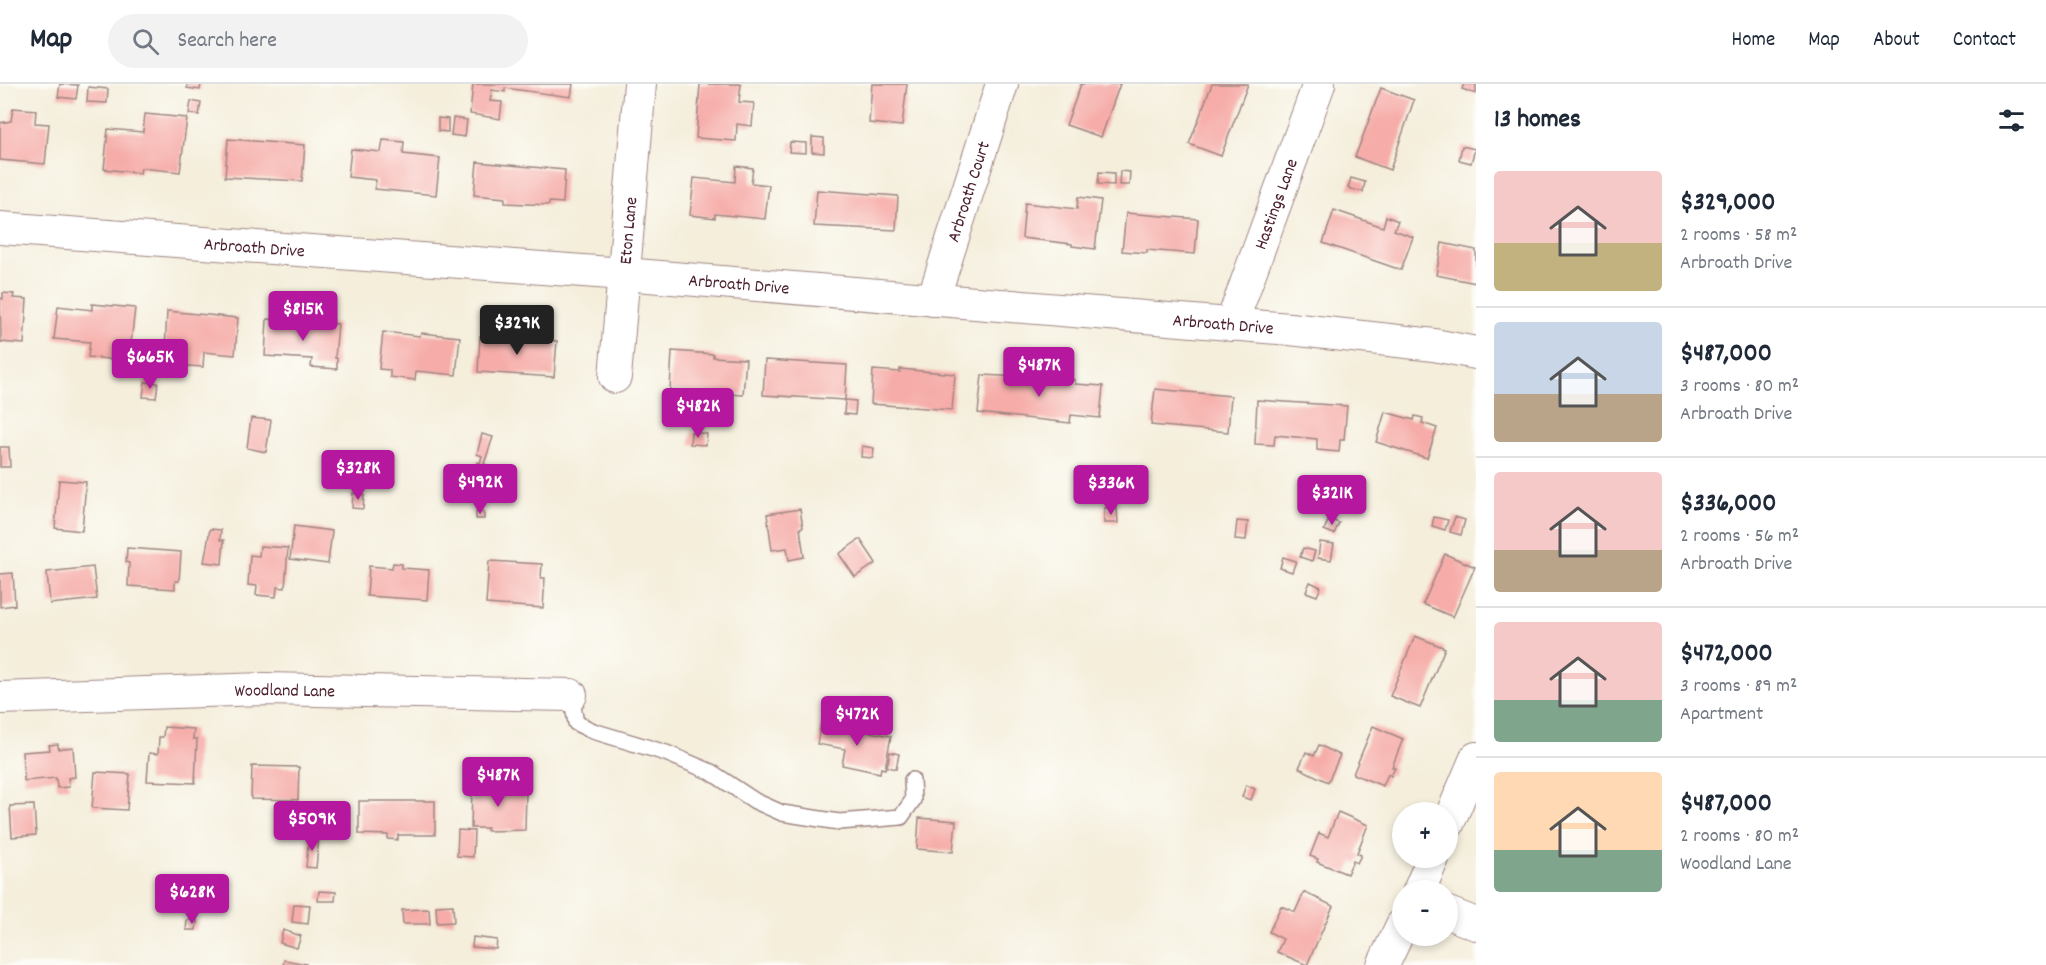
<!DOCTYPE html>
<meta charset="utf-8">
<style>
:root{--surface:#fff;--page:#f2f2f3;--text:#1f2937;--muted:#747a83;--line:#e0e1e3;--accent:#b5179e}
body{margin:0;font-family:Dekko,sans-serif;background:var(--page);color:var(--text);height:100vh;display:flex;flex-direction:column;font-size:22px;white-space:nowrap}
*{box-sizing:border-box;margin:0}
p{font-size:20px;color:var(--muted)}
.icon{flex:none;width:33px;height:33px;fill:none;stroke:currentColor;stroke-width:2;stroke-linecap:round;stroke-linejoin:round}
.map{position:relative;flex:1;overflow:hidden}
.details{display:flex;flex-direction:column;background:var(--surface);width:570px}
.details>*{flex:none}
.fabs{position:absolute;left:1392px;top:718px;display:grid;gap:12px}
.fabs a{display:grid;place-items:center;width:66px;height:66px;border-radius:50%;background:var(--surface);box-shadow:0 3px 9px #0003;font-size:30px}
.price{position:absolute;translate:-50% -51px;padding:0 14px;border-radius:6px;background:var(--accent);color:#fff;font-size:20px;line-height:39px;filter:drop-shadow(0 2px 3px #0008)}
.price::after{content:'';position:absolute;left:50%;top:36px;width:18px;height:14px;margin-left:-9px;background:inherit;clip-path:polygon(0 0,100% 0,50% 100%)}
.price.active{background:#222;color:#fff}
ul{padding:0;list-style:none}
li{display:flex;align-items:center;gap:18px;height:150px;padding:0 18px}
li+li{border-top:2px solid var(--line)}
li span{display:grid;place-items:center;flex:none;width:168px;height:120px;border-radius:6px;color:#555}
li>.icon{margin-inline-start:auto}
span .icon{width:72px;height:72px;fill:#fffc;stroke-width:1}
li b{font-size:26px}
h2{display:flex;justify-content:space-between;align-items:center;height:72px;padding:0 18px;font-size:26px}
header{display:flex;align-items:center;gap:36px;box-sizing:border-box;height:84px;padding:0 30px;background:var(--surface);border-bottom:2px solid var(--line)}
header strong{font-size:28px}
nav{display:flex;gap:33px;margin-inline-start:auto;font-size:21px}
.search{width:420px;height:54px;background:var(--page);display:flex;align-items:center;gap:15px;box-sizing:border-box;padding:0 21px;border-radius:33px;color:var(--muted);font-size:22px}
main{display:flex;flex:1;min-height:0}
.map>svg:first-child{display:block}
.building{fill:#f6aca8}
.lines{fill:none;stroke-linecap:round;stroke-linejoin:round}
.service-casing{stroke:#9f8683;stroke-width:18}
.minor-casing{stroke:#9f8683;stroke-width:34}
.service{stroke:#fff;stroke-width:15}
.minor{stroke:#fff;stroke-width:32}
.labels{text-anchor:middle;stroke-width:5;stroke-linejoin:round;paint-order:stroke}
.street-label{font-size:18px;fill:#4a1f2b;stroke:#fdfcf7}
</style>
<header>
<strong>Map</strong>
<div class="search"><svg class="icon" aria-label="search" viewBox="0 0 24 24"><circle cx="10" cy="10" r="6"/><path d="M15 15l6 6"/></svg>Search here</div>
<nav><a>Home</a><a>Map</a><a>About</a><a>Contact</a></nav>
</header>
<main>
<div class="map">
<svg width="1476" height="881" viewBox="0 0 1476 881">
<rect width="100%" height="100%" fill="#fdfcf7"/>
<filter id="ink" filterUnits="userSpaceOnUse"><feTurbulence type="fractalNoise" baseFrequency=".0167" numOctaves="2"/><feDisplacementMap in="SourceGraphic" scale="12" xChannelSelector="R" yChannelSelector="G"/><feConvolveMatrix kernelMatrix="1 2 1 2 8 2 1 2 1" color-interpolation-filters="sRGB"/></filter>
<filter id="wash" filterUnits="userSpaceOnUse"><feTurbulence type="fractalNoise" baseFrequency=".008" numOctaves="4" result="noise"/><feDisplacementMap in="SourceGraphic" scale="24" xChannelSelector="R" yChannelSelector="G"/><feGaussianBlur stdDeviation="1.35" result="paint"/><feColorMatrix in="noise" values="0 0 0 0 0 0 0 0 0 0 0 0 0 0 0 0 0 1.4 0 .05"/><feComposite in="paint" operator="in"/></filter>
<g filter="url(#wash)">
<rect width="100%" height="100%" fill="#f4eedb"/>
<g id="blocks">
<!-- building -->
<g class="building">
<path d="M60 0 78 1 76 15 58 13Z"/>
<path d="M187 0H201L200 6 187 4Z"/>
<path d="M473 0H573L571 13 505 4V8L492 6 490 17 502 18 500 35 470 30Z"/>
<path d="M700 0H741L739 18 754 19 752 42 737 40 736 57 696 54Z"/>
<path d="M872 0H907L902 42 869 39Z"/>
<path d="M1081 0H1120L1101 53 1066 41Z"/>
<path d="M1212 0H1248L1221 72 1189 60Z"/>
<path d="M1464 0H1476V10L1462 5Z"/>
<path d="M88 3 108 5 107 19 87 18Z"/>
<path d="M1381 4 1414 16 1390 86 1355 73Z"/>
<path d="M191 17 201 19 199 31 189 30Z"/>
<path d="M13 24 36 26 35 39 49 40 45 80 0 76V39L11 37Z"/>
<path d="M145 30 187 34 180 88 141 84 140 89 104 85 108 45 143 48Z"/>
<path d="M438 34 448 35V48L438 47Z"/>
<path d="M453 34 467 36 465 53 451 51Z"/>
<path d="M812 53 824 54V69L812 68Z"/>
<path d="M228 55 305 61 302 97 225 93Z"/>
<path d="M383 56 404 58 403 70 440 74 436 111 375 105 376 96 348 93 351 65 381 68Z"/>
<path d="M790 58 806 59V69L789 68Z"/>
<path d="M1462 62 1475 65 1471 79 1459 76Z"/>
<path d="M477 78 565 86 563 119 549 118V121L505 119V114L474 111Z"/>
<path d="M736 82 753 84 751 99 769 101 765 135 715 130V134L690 131 694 94 735 98Z"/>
<path d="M1120 87 1130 88 1129 101H1119Z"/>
<path d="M1099 88 1114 89V101L1098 100Z"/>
<path d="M1351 94 1365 98 1363 108 1348 104Z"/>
<path d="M817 106 898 112 896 146 814 142Z"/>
<path d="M1078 113 1101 116 1095 165 1072 162V160L1022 154 1025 119 1077 125Z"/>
<path d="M1334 126 1383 143 1386 132 1398 137 1394 146 1413 153 1401 186 1323 159Z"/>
<path d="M1126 129 1198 135 1195 170 1147 166V169L1122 167Z"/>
<path d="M1442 159 1476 166V199L1436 191Z"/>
<path d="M3 209 14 210 13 214 27 215 24 260 1 258 0 214 3 215Z"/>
<path d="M92 220 135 224 129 277 88 273 90 258 54 255 58 222 92 226Z"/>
<path d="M167 227 238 234 235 271 204 268 203 283 173 281 174 266 165 265Z"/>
<path d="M267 235 338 240 335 274H337V285L311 283 312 275 265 272Z"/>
<path d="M383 248 420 252 421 249 460 253 456 291 416 287 415 296 390 293V286L379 285Z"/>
<path d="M480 252 557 257 554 293 478 288Z"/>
<path d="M672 267 713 270V273L746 275 743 311 670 306Z"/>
<path d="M765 276 847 281 845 316 763 311Z"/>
<path d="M900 285 955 290 952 326 871 320 873 286 900 288Z"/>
<path d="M982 291 1075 296V300L1103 302 1100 334 1071 331 1070 339 978 329Z"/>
<path d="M145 298 158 299 156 314 143 313Z"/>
<path d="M1155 305 1231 312 1228 348 1151 341Z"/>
<path d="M700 313 709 316 707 325 697 322Z"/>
<path d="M845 316 856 317 855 331 844 330Z"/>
<path d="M1257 316 1347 322 1344 356H1340L1339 368 1317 366V355L1275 351 1274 361 1255 360Z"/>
<path d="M1385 328 1414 336 1415 332 1423 334 1422 339 1437 344 1427 374 1376 358Z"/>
<path d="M251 334 271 336 266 368 247 364Z"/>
<path d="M691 348 707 350 706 361 690 360Z"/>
<path d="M482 350 493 353 484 380 487 381 485 390 475 387 477 378 480 379 482 372 477 370Z"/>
<path d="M862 362 874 364 873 374 861 373Z"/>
<path d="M0 363H9L10 383H0Z"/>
<path d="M59 396 86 398 82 447 55 444Z"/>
<path d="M353 409 364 411 363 425 352 424Z"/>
<path d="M1337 412 1350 417 1347 424 1335 419Z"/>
<path d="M1104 424H1117L1118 439H1104Z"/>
<path d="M800 425 803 443 800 444 804 473 789 476 787 464 772 466 767 430Z"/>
<path d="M476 427 484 428V435H476Z"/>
<path d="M1434 433 1448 436 1445 446 1432 442Z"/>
<path d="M1455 433 1465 436 1461 451 1450 448Z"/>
<path d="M1329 435 1339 439 1334 450 1324 446Z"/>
<path d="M1237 437 1248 438 1246 456 1235 455Z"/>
<path d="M294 442 332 447 328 480 290 475Z"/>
<path d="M210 445 221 446 220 456H224L222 480 204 478Z"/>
<path d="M860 455 876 479 855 493 839 470Z"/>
<path d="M1320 458 1334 460 1331 476 1318 474Z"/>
<path d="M260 462 288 464 285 504 277 503 276 513 256 511 257 502 248 501 250 471 259 472Z"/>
<path d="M127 464 181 468 179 497H175V505L128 502 129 479 126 478Z"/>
<path d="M1303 464 1315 467 1312 477 1300 473Z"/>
<path d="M1445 470 1475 483 1453 533 1423 520Z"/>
<path d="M1283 473 1296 477 1292 488 1280 484Z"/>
<path d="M489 477 542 480 541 494H545L543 524 486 520Z"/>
<path d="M393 479 402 480V484L429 486 427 516 367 512 369 482 392 484Z"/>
<path d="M93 483 97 515 50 520 47 488Z"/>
<path d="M13 489 15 521 0 523V490Z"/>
<path d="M1310 498 1321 503 1317 512 1306 508Z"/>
<path d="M1415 552 1445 564 1420 624 1390 612Z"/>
<path d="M821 639 891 652 885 685 881 684 880 689 842 681 845 665 817 660Z"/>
<path d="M1373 642 1403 655 1392 683 1395 684 1391 692 1388 690 1383 702 1353 690Z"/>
<path d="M164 643 194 645 193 655H197L195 699 147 697 149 669 158 670 159 653H163Z"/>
<path d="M58 660V665L73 663 75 693 68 694 69 703 57 704 56 694 24 697 22 668 50 666 49 661Z"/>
<path d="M1319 661 1340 671 1328 698 1299 684 1306 668 1314 672Z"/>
<path d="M890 668 899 670 896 685 887 683Z"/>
<path d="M252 682 299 683 298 716 251 715Z"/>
<path d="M95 688 130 690 127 726 92 724Z"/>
<path d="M488 701H513V708H526L525 746 487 747V744H471L472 703H488Z"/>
<path d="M1246 701 1255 705 1251 716 1242 713Z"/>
<path d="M359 717H435V751H398V756L388 755V751L359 750Z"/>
<path d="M34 721 36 751 12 753 10 722Z"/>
<path d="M1338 728 1368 741 1357 769 1361 771 1357 779 1353 777 1347 790 1317 778 1318 775 1310 772 1319 749 1328 753Z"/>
<path d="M919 734 956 737 953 768 917 765Z"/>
<path d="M458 746 474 747 473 773 457 772Z"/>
<path d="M309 752 319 753 316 784 306 783Z"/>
<path d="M319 807 336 808 335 817H318Z"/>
<path d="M1304 808 1333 822 1307 881 1277 868 1283 855 1269 848 1281 822 1295 828Z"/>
<path d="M294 820 310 821 308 840 292 838Z"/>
<path d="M453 821 454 838 437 839 436 822Z"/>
<path d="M429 825 430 840H403L402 826Z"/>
<path d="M187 836H197L196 846H186Z"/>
<path d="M283 846 301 852 297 864 280 859Z"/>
<path d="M473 853 497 856 496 865 472 863Z"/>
<path d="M284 876 306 880V881H283Z"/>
</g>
</g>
</g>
<g filter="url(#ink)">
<use href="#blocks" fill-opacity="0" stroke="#9f8683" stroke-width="1.5"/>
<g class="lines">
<defs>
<path id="service" d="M571 611 576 639 593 647 666 669 711 688 755 717 782 729 839 738 901 733 913 716 912 696"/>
<g id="minor">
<path id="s1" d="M0 144 624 190 1290 245 1434 261 1476 269"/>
<path id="s2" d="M933 216 1002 0"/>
<path id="s3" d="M1231 241 1319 0"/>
<path id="s4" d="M615 293 640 0"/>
<path id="s5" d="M0 614 265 605 571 611"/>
<path d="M1448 740 1476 674"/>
<path d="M1419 807 1433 774"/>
<path d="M1448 829 1476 840"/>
<path d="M1383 881 1402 841"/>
</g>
</defs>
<!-- service casing -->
<use href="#service" class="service-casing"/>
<!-- minor casing -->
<use href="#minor" class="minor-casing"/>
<!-- service -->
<use href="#service" class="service"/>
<!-- minor -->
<use href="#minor" class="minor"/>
</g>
</g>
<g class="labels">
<!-- street labels -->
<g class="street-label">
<text dy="6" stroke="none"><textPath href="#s2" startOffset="114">Arbroath Court</textPath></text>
<text dy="6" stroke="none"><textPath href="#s3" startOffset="129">Hastings Lane</textPath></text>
<text dy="6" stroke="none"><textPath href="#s4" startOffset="147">Eton Lane</textPath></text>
<text dy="6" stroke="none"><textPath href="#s1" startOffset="255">Arbroath Drive</textPath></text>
<text dy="6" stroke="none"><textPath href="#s1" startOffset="741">Arbroath Drive</textPath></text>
<text dy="6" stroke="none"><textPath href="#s1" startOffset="1227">Arbroath Drive</textPath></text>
<text dy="6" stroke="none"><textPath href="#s5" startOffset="285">Woodland Lane</textPath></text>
</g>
</g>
</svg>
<div class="fabs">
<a>+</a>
<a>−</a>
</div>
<b class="price" style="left:303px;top:258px">$815K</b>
<b class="price active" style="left:517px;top:272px">$329K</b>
<b class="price" style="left:150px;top:306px">$665K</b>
<b class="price" style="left:1039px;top:314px">$487K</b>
<b class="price" style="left:698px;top:355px">$482K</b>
<b class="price" style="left:358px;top:417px">$328K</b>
<b class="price" style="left:480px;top:431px">$492K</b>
<b class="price" style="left:1111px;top:432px">$336K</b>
<b class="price" style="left:1332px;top:442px">$321K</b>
<b class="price" style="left:857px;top:663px">$472K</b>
<b class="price" style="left:498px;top:724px">$487K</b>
<b class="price" style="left:312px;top:768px">$509K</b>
<b class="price" style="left:192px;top:841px">$628K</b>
</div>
<section class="details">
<h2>13 homes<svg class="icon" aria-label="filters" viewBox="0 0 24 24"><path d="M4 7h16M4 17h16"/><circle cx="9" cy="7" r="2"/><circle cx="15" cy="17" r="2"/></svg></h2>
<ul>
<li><span style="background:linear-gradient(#f6c9c9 60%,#c2b280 0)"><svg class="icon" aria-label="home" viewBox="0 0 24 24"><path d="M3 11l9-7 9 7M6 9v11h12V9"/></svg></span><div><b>$329,000</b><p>2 rooms · 58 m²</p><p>Arbroath Drive</p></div></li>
<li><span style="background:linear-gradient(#c9d6e8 60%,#b9a48a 0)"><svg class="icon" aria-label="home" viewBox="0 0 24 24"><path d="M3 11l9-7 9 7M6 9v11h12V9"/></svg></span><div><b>$487,000</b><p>3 rooms · 80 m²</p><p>Arbroath Drive</p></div></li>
<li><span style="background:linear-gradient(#f6c9c9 65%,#b9a48a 0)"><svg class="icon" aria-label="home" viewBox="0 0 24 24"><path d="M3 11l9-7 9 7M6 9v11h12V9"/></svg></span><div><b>$336,000</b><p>2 rooms · 56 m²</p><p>Arbroath Drive</p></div></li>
<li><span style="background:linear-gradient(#f6c9c9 65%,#7fa58c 0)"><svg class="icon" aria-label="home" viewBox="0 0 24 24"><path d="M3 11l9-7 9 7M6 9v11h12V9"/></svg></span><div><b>$472,000</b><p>3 rooms · 89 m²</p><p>Apartment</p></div></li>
<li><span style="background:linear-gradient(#ffd9b3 65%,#7fa58c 0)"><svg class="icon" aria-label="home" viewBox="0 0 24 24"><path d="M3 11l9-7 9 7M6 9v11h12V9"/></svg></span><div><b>$487,000</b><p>2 rooms · 80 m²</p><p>Woodland Lane</p></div></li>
</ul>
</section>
</main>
